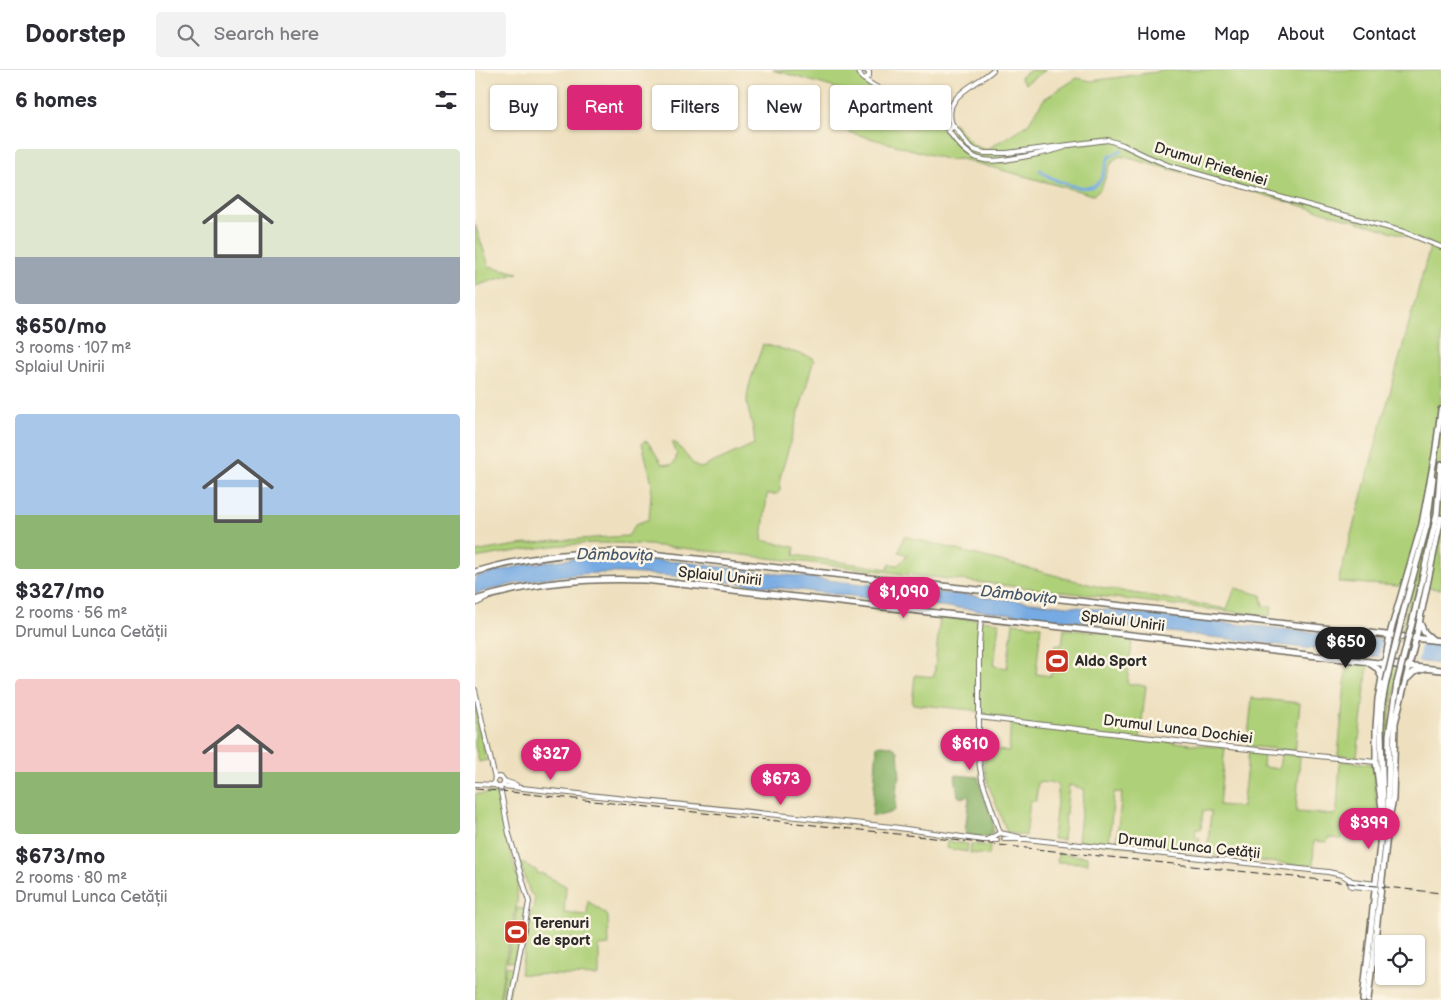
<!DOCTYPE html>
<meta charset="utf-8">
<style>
:root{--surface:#fff;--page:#f2f2f3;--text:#2b2b33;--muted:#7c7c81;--line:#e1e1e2;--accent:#db2777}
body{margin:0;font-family:"Balsamiq Sans",sans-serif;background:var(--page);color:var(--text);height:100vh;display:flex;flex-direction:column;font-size:19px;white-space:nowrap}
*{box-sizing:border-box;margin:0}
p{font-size:16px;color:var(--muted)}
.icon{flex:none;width:28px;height:28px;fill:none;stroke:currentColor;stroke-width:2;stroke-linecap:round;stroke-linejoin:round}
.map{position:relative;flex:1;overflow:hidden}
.sheet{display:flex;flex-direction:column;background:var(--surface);width:475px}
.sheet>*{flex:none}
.top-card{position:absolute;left:15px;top:15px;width:475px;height:45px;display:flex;gap:10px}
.fabs{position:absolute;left:900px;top:865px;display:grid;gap:10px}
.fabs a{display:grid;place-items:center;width:50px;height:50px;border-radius:5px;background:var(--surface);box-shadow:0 1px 4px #0004;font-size:25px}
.price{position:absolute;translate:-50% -42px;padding:0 11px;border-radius:18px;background:var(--accent);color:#fff;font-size:16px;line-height:32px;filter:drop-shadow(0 1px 2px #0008)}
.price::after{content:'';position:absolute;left:50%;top:30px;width:15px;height:11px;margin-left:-8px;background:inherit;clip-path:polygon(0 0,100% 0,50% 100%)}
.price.selected{background:#222;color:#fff}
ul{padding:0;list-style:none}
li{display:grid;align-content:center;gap:10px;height:265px;padding:0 15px}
li span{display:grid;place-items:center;height:155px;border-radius:5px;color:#555}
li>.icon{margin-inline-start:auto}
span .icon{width:90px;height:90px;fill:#fffc;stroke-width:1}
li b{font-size:21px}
h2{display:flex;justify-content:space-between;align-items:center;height:60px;padding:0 15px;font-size:21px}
.pill{padding:0 18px;border-radius:5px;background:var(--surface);box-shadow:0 1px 4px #0004;font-size:18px;line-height:45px}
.pill.selected{background:var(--accent);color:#fff}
header{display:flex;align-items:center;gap:30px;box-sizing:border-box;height:70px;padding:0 25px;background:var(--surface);border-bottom:1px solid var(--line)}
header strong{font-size:24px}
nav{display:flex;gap:28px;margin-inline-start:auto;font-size:18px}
.search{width:350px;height:45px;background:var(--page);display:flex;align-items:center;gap:12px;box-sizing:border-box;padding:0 18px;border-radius:5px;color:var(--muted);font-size:19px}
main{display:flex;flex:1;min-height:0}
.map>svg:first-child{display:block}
.green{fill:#aed078;stroke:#6c7e52}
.forest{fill:#8ab268;stroke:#5a6e4a}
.water{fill:#76aae3;stroke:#506a87}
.pier{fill:#eee0bf}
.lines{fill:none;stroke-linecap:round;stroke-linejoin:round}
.canal{stroke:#76aae3;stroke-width:3}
.minor-casing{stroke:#6f6a5f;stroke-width:6}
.major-casing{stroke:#6f6a5f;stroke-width:8}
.minor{stroke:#fff;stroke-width:4}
.major{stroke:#fff;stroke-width:5}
.rail{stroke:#2b2b2b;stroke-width:1;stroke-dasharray:8 4;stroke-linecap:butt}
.major-bridge-casing{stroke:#6f6a5f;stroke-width:8;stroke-linecap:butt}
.major-bridge{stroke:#fff;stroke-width:5}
.labels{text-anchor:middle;stroke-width:5;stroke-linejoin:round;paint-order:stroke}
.street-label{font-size:15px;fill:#2b2b2b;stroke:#fcf5e5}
.poi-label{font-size:15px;font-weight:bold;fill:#2b2b2b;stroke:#fcf5e5;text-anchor:start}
.water-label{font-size:16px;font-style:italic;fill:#45576b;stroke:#fcf5e5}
</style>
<header>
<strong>Doorstep</strong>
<div class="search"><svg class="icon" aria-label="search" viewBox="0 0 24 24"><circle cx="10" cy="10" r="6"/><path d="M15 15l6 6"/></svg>Search here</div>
<nav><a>Home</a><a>Map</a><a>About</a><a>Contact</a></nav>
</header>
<main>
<section class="sheet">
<h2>6 homes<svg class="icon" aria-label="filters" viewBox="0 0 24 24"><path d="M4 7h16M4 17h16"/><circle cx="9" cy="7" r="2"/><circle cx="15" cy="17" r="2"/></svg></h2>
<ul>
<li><span style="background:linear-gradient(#dfe7d0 70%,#9aa5b1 0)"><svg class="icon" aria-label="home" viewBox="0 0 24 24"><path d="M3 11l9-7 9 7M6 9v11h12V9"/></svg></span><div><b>$650/mo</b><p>3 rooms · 107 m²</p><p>Splaiul Unirii</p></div></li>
<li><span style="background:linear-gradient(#a9c7e8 65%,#8fb573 0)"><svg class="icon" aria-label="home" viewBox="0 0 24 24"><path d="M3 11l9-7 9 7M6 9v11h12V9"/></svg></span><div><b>$327/mo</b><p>2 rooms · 56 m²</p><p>Drumul Lunca Cetății</p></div></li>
<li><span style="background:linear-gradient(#f6c9c9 60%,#8fb573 0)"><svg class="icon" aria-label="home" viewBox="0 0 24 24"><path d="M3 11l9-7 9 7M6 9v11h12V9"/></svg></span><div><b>$673/mo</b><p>2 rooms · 80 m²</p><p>Drumul Lunca Cetății</p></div></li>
</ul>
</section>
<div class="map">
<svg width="966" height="930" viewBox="0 0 966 930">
<rect width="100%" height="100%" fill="#fcf5e5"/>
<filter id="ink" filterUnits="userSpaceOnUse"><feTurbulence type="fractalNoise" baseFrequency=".02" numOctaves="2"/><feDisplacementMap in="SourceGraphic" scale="10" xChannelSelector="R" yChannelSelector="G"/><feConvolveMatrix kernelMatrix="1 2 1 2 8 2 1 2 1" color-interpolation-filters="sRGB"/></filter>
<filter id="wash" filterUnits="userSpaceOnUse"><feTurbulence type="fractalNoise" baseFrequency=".0096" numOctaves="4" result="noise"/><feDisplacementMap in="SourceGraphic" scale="20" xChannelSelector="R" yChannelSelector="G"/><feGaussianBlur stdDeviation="1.12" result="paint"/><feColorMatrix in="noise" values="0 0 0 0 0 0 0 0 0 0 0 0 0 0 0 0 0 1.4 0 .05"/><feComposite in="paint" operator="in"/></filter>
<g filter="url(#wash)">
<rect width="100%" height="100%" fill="#eee0bf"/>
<!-- green -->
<g class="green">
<path d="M298 0H381L390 12 464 54 468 60 472 62 473 66 478 65V52L498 75 511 80 553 54 569 29 602 8 616 11 681 2 685 0H966V519L943 517 915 643 911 739 907 676 909 642 921 583 937 517 863 512 956 173 762 117 645 86C628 94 633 119 618 125L486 89 474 90 373 62 383 28 381 24Z"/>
<path d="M556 0H571L550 14 545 7Z"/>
<path d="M0 154 14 196 43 203 0 216Z"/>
<path d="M288 274 337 287 339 289 305 408V421L302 424H292L287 470 320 477 319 485 413 499 415 494 423 495 433 485 424 482 429 466 629 518 752 539 760 518 786 525 788 536H797L795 546 207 478C179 476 151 472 122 473 81 474 41 481 0 488V482C51 472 101 469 153 466L161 454 174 449 177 413 167 373 169 371 173 372 187 394 196 395 200 392 202 384 197 373H201L220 396 226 398 279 374C281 360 273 346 272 331 272 314 283 290 288 274Z"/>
<path d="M465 546 524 552 519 596 532 598 538 553 566 556 561 604 576 606 580 575H587L589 559 658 566 652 613 671 616 665 668 750 678 744 735 767 737 774 680 789 682 788 697 804 699 806 684 825 686 821 742 859 745 862 741 865 691 898 694 903 749 868 751 867 769 853 768 852 772 839 771 838 797 732 785 736 741H728L726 759H721L720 767 725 768 723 784 641 775 647 723 639 722 634 774 603 771 609 719 594 715 588 770 578 769 584 714 563 712 561 731H555L551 766 532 762 514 716 509 696 508 679 534 681 536 648 509 645 498 640 437 634 440 605 459 607Z"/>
<path d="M872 592 893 594 882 687 863 685Z"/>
<path d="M0 628C5 649 4 670 12 690L4 692 0 677Z"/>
<path d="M777 628 825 633 820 681 772 676Z"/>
<path d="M0 724H22L27 753 43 810 42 833 38 853H40L42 838 50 839 39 892 32 891 36 872 34 871 24 930H0Z"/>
<path d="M472 771 493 774 492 782 471 778Z"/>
<path d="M496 774 515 776 514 785 495 783Z"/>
<path d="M583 783 613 787V793L582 792Z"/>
<path d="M47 793 61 800 63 804 66 803 91 816 89 843 112 845 113 831 133 846 134 875 124 876V906L45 904 60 827 55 823 46 795Z"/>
<path d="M31 896 39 898 33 930H25Z"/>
</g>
<!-- forest -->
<g class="forest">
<path d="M405 675 416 676 423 681 425 708 422 713 420 740C414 744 405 746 397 746L402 676Z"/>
<path d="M480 705 503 707 508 725 518 750V761L514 766 501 767 490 763 494 727 492 726 486 728 483 726Z"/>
</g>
<!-- water -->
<path class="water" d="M103 488H138L206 492 369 512 966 576V594L669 559 199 506C174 505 150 502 125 503 83 504 41 512 0 524V507L53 494Z"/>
<!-- pier -->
<path class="pier" d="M907 570 946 574 943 591 904 587Z"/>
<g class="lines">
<!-- canal -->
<path class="canal" d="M565 100C574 110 613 125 623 113 629 107 630 95 634 87L647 80"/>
</g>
</g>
<g filter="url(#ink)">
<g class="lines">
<defs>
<g id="minor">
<path d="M383 0 387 8 396 14 464 53 474 60 478 57C465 25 500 17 518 0"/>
<path d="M389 9 394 6V2L390 0"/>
<path d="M478 55 494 76 500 80 509 83H532L633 70 648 75 669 85 695 96 929 162 966 177"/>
<path d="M473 60C496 94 509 94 547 87 562 84 576 82 590 77"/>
<path d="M0 534 12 528"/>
<path d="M506 547 504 574V691L507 710 525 763"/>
<path d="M0 620 20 709"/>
<path d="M503 647 735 675 901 692"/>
<circle cx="24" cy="712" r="5"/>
<path d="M29 711 41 715"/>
<path d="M0 714 19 715"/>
<path d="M28 716 417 757 508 770H522"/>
<path d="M25 717 34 764 54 832 36 930"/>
<path d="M514 769 525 763 544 767"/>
<path d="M529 769H551L853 802 867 805 877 811 901 814"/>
<path d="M874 809 876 816 901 818"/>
</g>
<g id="major">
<path d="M0 502C54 486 111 480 167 483L966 571"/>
<path d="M0 530C59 512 109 508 170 510L966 600"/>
<path d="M928 543 952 455 958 408"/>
<path d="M939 545 962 444 966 394"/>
<path d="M945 553 949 562 958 570"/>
<path d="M894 593 903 599 906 606"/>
<path d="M933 608 939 602 949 599"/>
<path d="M913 740 914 665 922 613"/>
<path d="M908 741 906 658 907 633 911 612"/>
<path d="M888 930 908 747 901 692V658L903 629 916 560 947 454 960 385 966 340"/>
<path d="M893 930 914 748 918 729 920 653 941 568 966 448"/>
</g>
</defs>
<!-- minor casing -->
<use href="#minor" class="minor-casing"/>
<!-- major casing -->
<use href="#major" class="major-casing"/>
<!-- minor -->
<use href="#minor" class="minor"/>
<!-- major -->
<use href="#major" class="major"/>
<!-- rail -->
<path class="rail" d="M0 719 26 721 966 823"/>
<defs>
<g id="major-bridge">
<path d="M911 612 928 543"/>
<path d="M922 613 939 545"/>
</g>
</defs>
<!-- major-bridge casing -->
<use href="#major-bridge" class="major-bridge-casing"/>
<!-- major-bridge -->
<use href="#major-bridge" class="major-bridge"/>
</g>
</g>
<!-- icons -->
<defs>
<symbol id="stadium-square" viewBox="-11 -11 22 22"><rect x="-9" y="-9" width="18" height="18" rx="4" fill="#c8321e" stroke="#fcf5e5"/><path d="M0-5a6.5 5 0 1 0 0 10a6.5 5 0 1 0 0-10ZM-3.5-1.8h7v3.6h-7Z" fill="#fff"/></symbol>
</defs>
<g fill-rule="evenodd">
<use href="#stadium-square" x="568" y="577" width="28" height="28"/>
<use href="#stadium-square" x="27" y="848" width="28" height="28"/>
</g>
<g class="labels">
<!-- street labels -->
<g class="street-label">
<text transform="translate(736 94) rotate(17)" y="5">Drumul Prieteniei</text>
<text transform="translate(245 506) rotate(6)" y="5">Splaiul Unirii</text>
<text transform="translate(648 551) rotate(7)" y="5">Splaiul Unirii</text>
<text transform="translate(703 659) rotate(7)" y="5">Drumul Lunca Dochiei</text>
<text transform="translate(714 776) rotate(6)" y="5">Drumul Lunca Cetății</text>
</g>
<!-- poi labels -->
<g class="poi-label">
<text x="600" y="596">Aldo Sport</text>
<text x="58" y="858">Terenuri<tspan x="58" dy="17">de sport</tspan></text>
</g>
<!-- water labels -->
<g class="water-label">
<text transform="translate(140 484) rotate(1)" y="6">Dâmbovița</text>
<text transform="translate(544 524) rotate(6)" y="6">Dâmbovița</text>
</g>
</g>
</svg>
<div class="fabs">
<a><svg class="icon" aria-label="locate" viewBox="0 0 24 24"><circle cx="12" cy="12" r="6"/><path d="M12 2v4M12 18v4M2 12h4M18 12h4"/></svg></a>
</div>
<b class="price" style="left:429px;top:549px">$1,090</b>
<b class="price selected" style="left:871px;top:599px">$650</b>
<b class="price" style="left:495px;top:701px">$610</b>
<b class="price" style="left:76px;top:711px">$327</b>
<b class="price" style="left:306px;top:736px">$673</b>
<b class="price" style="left:894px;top:780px">$399</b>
<div class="top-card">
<a class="pill">Buy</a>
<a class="pill selected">Rent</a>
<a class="pill">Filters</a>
<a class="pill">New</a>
<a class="pill">Apartment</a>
</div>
</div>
</main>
